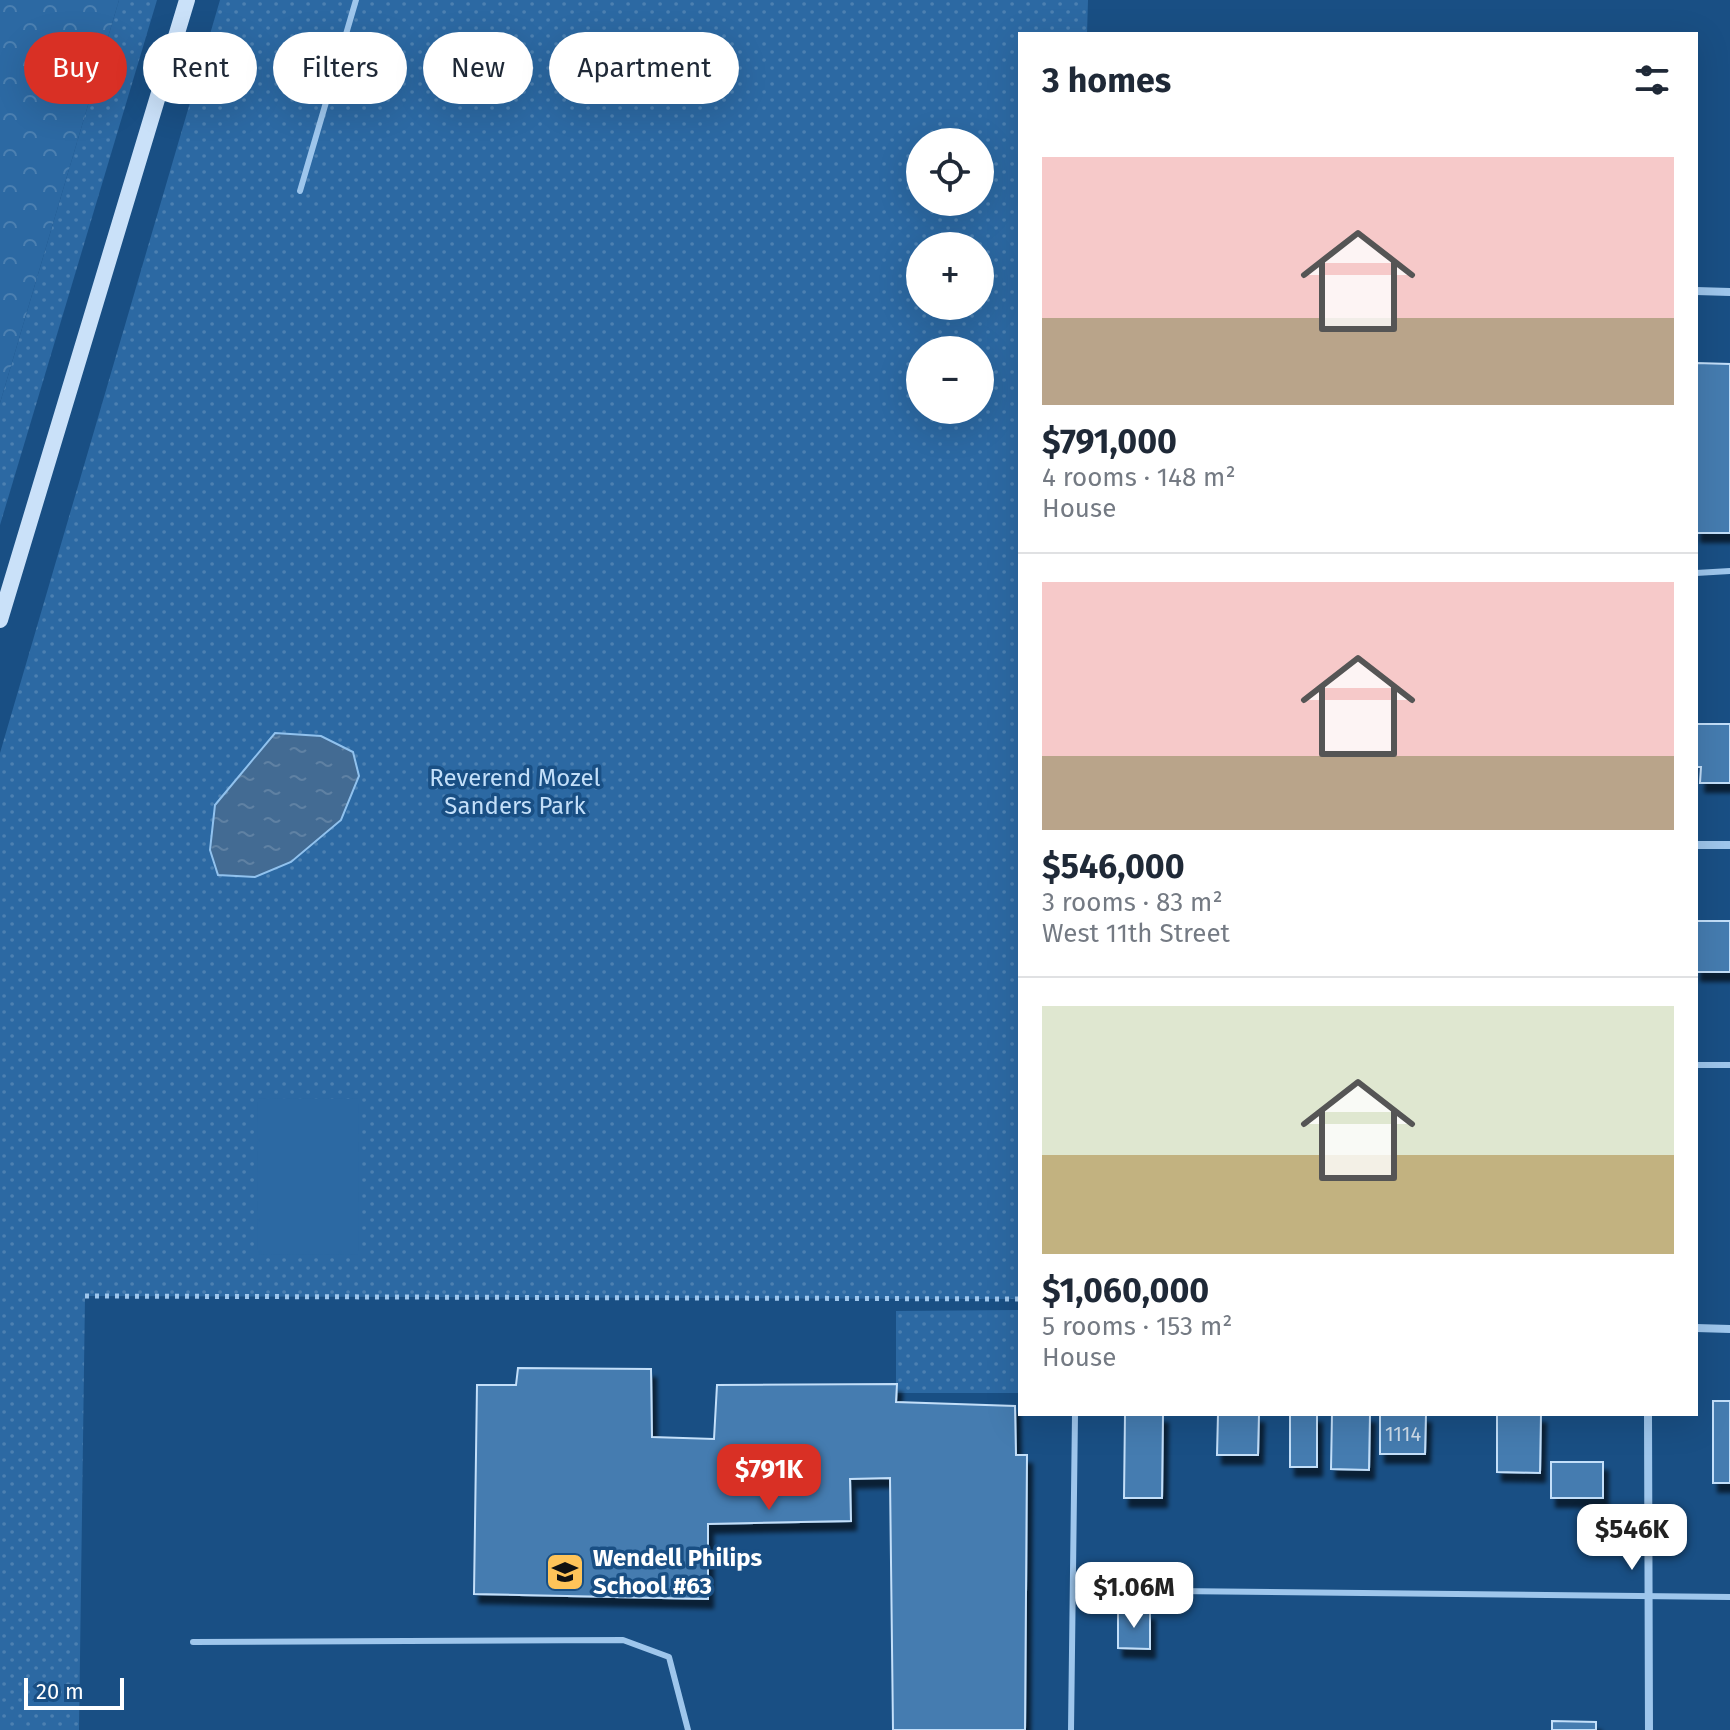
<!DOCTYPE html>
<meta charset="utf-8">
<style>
:root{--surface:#fff;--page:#f6f6f7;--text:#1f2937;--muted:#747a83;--line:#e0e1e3;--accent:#d93025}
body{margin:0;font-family:"Fira Sans",sans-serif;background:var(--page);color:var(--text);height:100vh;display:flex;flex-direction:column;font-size:30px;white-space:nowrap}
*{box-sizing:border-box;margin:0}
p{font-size:26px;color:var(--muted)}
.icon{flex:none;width:44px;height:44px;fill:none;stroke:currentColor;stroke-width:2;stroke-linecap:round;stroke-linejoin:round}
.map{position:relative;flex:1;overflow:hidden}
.side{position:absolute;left:1018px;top:32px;width:680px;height:1384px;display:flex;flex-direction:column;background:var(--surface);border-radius:0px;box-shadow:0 8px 32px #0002}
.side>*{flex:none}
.guide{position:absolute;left:24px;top:32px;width:760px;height:72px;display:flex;gap:16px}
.fabs{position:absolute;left:906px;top:128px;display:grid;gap:16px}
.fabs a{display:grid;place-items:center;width:88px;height:88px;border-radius:50%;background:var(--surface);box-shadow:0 8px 32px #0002;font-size:40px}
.scale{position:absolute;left:24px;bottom:20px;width:100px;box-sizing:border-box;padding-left:8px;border:4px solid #fff;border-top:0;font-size:22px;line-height:28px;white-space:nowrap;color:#fff;-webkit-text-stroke:6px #194f84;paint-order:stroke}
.price{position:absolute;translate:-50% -68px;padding:0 18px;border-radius:16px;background:#fff;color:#222;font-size:26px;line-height:52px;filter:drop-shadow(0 2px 4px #0008)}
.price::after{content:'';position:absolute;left:50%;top:48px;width:24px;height:18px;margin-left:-12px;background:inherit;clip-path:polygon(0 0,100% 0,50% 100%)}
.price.current{background:var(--accent);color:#fff}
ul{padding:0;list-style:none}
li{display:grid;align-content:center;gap:16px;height:424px;padding:0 24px}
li+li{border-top:2px solid var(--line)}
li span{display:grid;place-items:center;height:248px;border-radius:0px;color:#555}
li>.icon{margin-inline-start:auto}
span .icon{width:144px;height:144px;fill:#fffc;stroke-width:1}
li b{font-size:34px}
h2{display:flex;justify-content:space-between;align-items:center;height:96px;padding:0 24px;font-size:34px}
.pill{padding:0 28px;border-radius:36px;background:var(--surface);box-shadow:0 8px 32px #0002;font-size:28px;line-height:72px}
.pill.current{background:var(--accent);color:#fff}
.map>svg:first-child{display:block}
.grass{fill:url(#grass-dots);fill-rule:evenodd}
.forest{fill:url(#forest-crowns)}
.garden{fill:#2c69a3}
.water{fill:url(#water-ripples);stroke:#91c2ee;stroke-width:2}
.building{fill:#457bb0;stroke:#c3dff9;stroke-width:2;filter:url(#shadow)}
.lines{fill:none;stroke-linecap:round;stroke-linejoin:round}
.path{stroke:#9ec6ec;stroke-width:5;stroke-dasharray:4 6;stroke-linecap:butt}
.service{stroke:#9ec6ec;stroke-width:6}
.minor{stroke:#9ec6ec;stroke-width:8}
.secondary{stroke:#cae1f9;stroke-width:16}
.labels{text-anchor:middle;stroke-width:7;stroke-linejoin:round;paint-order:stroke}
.number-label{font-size:20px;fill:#d0deeb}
.park-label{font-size:24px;fill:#c3dff9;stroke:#194f84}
.poi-label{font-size:24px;font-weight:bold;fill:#fff;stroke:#194f84;text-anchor:start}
</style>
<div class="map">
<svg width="1730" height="1730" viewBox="0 0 1730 1730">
<defs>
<pattern id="grass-dots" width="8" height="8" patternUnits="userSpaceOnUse" patternTransform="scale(2)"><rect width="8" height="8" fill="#2c69a3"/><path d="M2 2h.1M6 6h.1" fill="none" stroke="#4c80b1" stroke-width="1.8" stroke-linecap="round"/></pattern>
<pattern id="forest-crowns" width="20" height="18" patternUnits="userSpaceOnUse" patternTransform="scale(2)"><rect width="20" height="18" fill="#2c69a3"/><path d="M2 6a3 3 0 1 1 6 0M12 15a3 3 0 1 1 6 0" fill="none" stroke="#4c80b1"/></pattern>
<pattern id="water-ripples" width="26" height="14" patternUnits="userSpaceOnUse" patternTransform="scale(2)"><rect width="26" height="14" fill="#436b93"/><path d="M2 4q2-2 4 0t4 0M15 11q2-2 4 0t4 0" fill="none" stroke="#5f81a3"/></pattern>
<filter id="shadow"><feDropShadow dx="5" dy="9" stdDeviation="2" flood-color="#0009"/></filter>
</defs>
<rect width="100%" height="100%" fill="#194f84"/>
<!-- grass -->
<g class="grass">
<path d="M119 0H157L0 525V403Z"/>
<path d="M220 0H1088L1087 34H1020V1299L85 1296 79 1730H0V753ZM920 142H980V202H920ZM920 246H980V306H920ZM920 350H980V410H920Z"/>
<path d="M1020 1310V1393H896V1311Z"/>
</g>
<!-- forest -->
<path class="forest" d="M0 0H119L0 403Z"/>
<!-- garden -->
<path class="garden" d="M258 1098 359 1099 358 1255 257 1254Z"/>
<!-- water -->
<path class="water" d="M275 733 321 736 353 752 359 776 341 820 291 862 255 877 218 875 210 850 215 805Z"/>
<!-- building -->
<g class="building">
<path d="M1696 363 1730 364V533H1696Z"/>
<path d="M1697 724H1730V783H1700L1701 767H1697Z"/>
<rect x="1696" y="921" width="34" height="51"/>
<path d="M518 1368 651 1369 652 1437 714 1439 717 1385 897 1384 896 1402 1015 1406 1016 1455H1027L1025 1730H893L890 1478 850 1479 851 1521 708 1524V1599L474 1594 477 1385H516Z"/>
<rect x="1713" y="1401" width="17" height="82"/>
<path d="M1125 1414H1163L1162 1498H1124Z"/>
<path d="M1218 1414H1259L1258 1455H1217Z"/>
<rect x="1290" y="1414" width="27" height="53"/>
<path d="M1332 1414H1370L1369 1470 1331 1469Z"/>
<path d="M1380 1414H1426L1425 1454H1380Z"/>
<path d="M1497 1414H1541L1540 1473 1497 1472Z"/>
<rect x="1551" y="1462" width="52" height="36"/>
<path d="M1118 1611H1150V1649L1118 1648Z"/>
<path d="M1552 1721 1596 1722V1730H1552Z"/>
</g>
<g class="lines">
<!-- path -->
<path class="path" d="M85 1296 1020 1299"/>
<!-- service -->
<g class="service">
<path d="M300 191 356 0"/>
<path d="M1696 573 1730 571"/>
<path d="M1696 1065H1730"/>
<path d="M1073 1590 1730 1597"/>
<path d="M193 1642 623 1640 669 1657 688 1730"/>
<path d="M1071 1730 1075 1414"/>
</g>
<!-- minor -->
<g class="minor">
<path d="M1696 291 1730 292"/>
<path d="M1696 845H1730"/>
<path d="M1696 1328 1730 1329"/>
<path d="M1648 1414 1649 1730"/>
</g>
<!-- secondary -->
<path class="secondary" d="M0 620 187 0"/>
</g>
<!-- icons -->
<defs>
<symbol id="school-square" viewBox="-11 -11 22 22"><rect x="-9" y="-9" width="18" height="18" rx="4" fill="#ffc459" stroke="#194f84"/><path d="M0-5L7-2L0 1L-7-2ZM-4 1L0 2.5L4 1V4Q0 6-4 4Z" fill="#111"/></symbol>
</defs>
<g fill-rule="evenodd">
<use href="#school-square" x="543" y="1550" width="44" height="44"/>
</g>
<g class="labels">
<!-- number labels -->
<g class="number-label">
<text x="1403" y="1441">1114</text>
</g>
<!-- park labels -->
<g class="park-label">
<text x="515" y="786">Reverend Mozel<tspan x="515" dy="28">Sanders Park</tspan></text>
</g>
<!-- poi labels -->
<g class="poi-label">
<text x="593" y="1566">Wendell Philips<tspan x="593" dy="28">School #63</tspan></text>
</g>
</g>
</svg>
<div class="fabs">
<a><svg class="icon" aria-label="locate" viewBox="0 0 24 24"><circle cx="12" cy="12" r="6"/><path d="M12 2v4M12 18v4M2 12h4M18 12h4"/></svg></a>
<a>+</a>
<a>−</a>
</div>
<div class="scale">20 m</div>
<b class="price current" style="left:769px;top:1512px">$791K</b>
<b class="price" style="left:1632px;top:1572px">$546K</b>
<b class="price" style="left:1134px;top:1630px">$1.06M</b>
<div class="guide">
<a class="pill current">Buy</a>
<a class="pill">Rent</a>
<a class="pill">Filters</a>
<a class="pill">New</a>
<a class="pill">Apartment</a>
</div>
<section class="side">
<h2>3 homes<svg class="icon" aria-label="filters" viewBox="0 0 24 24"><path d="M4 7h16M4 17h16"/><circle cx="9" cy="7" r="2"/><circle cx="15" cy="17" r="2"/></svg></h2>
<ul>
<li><span style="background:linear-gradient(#f6c9c9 65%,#b9a48a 0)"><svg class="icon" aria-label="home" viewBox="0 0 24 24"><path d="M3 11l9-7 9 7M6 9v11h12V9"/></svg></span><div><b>$791,000</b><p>4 rooms · 148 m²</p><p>House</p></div></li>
<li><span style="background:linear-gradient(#f6c9c9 70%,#b9a48a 0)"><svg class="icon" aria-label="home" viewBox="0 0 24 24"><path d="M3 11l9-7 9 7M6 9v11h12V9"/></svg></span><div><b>$546,000</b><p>3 rooms · 83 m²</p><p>West 11th Street</p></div></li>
<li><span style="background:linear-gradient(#dfe7d0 60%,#c2b280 0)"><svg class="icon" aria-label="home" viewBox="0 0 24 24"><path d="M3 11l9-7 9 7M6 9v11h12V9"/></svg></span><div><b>$1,060,000</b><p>5 rooms · 153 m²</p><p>House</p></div></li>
</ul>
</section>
</div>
